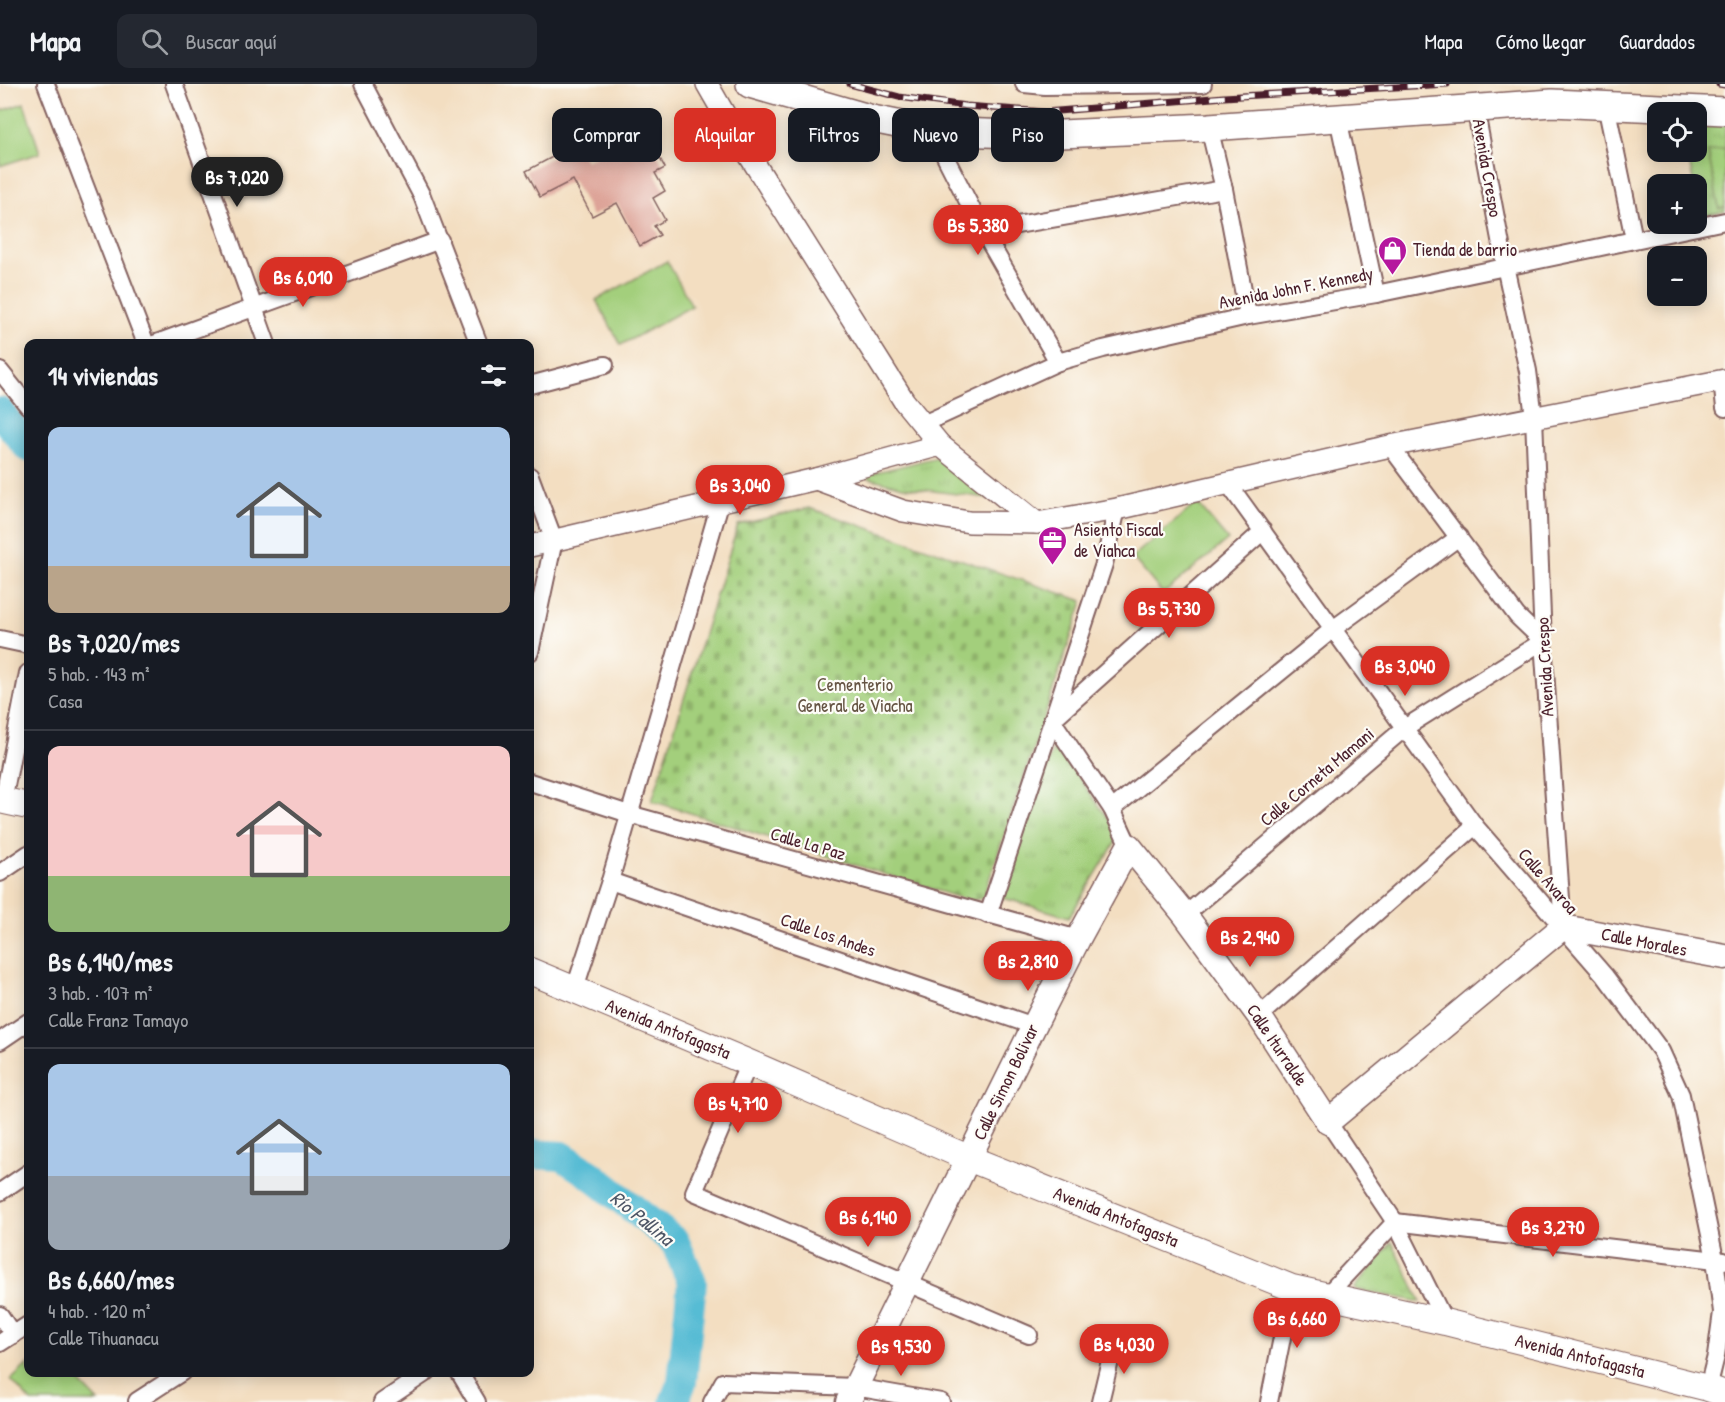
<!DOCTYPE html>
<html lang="es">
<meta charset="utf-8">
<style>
:root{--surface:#171b24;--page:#242831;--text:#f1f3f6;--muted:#9ea1a6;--line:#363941;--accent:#d93025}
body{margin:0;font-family:"Patrick Hand",sans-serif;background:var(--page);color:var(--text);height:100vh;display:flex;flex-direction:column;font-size:22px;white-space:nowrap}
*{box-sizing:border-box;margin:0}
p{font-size:20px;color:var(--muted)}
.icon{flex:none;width:33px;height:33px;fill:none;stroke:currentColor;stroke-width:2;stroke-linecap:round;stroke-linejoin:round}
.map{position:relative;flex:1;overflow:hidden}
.sheet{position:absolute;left:24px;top:255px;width:510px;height:1038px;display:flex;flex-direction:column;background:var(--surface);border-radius:12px;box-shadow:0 3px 15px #0003}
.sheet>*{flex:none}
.guide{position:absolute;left:552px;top:24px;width:570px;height:54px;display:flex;gap:12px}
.buttons{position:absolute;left:1647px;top:18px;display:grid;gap:12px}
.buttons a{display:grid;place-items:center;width:60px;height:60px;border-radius:12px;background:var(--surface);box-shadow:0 3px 15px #0003;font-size:30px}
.price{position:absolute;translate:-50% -51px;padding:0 14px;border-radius:21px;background:var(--accent);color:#fff;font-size:20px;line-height:39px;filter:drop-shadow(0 2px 3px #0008)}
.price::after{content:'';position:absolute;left:50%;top:36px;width:18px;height:14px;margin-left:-9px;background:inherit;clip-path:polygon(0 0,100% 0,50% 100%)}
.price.selected{background:#222;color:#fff}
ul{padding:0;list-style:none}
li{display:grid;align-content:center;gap:12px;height:318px;padding:0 24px}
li+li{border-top:2px solid var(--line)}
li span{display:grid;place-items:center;height:186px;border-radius:12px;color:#555}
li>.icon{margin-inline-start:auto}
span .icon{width:108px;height:108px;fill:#fffc;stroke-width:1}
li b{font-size:26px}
h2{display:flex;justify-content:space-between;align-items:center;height:72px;padding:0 24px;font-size:26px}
.pill{padding:0 21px;border-radius:12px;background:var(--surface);box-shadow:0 3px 15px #0003;font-size:21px;line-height:54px}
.pill.selected{background:var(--accent);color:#fff}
header{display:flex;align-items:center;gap:36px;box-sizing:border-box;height:84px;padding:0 30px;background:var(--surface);border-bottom:2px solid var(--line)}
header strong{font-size:28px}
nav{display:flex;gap:33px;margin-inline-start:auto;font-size:21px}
.search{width:420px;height:54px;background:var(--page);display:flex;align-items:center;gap:15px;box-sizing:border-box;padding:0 21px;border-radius:12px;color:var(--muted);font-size:22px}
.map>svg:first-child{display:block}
.grass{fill:url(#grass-tufts);stroke:#767753;stroke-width:1.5}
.cemetery{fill:url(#cemetery-stones);stroke:#767753;stroke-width:1.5}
.garden{fill:#a3cf7b;stroke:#767753;stroke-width:1.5}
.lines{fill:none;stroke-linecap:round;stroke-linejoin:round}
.river{stroke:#56bcd4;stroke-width:30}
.building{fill:#dda397}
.minor-casing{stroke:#856260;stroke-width:20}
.tertiary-casing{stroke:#856260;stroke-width:24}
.secondary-casing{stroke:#856260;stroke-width:27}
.primary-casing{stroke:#856260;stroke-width:28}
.trunk-casing{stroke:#856260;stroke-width:30}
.minor{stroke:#fff;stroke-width:16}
.tertiary{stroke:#fff;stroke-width:21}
.secondary{stroke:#fff;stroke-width:24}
.primary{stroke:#fff;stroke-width:26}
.trunk{stroke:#fff;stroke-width:27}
.rail-casing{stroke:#4a1f2b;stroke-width:7}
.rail{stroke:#fdfcf7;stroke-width:4.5;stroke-dasharray:14;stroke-linecap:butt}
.labels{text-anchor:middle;stroke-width:4.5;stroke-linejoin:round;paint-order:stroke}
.street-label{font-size:18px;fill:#4a1f2b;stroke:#fdfcf7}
.poi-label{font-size:18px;fill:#4a1f2b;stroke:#fdfcf7;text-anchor:start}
.park-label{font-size:18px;fill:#655443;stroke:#fdfcf7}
.water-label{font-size:20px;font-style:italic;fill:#4e5666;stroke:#fdfcf7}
</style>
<header>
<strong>Mapa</strong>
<div class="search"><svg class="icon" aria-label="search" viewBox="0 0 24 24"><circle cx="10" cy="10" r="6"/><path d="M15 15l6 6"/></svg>Buscar aquí</div>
<nav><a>Mapa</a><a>Cómo llegar</a><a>Guardados</a></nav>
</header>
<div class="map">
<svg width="1725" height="1318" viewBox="0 0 1725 1318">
<defs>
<pattern id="grass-tufts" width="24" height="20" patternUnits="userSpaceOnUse" patternTransform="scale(1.5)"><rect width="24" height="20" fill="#a3cf7b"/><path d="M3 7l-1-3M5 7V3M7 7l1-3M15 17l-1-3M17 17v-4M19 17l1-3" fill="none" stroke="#8eb16a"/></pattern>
<pattern id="cemetery-stones" width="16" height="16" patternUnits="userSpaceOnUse" patternTransform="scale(1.5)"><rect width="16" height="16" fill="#a3cf7b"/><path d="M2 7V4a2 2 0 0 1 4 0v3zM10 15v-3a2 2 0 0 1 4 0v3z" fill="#8eb16a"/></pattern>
</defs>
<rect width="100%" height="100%" fill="#fdfcf7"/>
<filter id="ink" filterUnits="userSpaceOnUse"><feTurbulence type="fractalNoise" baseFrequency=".0167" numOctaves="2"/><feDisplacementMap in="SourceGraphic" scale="12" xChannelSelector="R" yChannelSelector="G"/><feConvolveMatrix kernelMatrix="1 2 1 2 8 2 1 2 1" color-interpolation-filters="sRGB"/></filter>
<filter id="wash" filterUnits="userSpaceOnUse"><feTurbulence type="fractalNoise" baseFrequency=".008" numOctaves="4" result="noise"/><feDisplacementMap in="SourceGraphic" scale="24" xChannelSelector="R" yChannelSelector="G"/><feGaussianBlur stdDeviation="1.35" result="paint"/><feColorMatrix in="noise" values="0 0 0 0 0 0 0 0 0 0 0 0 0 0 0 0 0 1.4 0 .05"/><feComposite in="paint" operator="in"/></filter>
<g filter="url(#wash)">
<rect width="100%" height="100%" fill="#f3dec1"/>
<!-- grass -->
<g class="grass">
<path d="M1697 34 1725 37V127L1701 132 1697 112 1696 100H1694L1687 68H1696Z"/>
<path d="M946 371 1002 416 903 403 861 392Z"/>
<path d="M1055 660 1120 751 1069 833 996 812Z"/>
<path d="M1392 1158 1421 1218 1354 1205Z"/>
</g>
<!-- cemetery -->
<path class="cemetery" d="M809 424 1083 517 983 814 970 817 652 717 738 441Z"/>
<!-- garden -->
<g class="garden">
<path d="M24 19 40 69 0 82V27Z"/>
<path d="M1725 65V123L1719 125 1708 68Z"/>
<path d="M667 177 692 222 621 261 596 216Z"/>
<path d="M1197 419 1228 456 1163 510 1132 473Z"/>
<path d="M28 1280V1288L71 1289 99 1318H31L11 1296Z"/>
</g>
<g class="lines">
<!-- river -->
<g class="river">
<path d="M0 328 28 363"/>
<path d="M530 1070 562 1072 591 1091 675 1158 692 1198 682 1298 674 1318"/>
</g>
</g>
<g id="blocks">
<!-- building -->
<path class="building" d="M635 27 665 84 655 89 665 107 653 114 665 136 654 142 660 151 640 162 617 119 592 132 573 96 540 113 526 87 577 60 586 77 613 62 604 43Z"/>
</g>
</g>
<g filter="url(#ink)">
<use href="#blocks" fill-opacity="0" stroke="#856260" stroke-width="1.5"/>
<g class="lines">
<defs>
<g id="minor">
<path d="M46 0 146 260"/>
<path d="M174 0 267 260"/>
<path d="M363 0 422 112 479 260"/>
<path d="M1024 0 1045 2 1203 0"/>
<path d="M1606 21 1634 155"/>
<path d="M1475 23 1505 182 1528 287 1534 333 1543 557 1563 843"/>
<path d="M1338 34 1376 210"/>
<path d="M1209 43 1224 105 1248 232"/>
<path d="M932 47 983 147 1058 278"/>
<path d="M983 147 1224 105"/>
<path d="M154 260 440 156"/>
<path d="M0 287 28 322"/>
<path d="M1722 296 1725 324"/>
<path d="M530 301 605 281"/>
<path d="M921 341 1058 278 1103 265 1248 232 1376 210 1725 137"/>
<path d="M530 392 554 456 530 568"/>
<path d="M1227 398 1475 742 1605 892 1661 967 1681 1011 1715 1175 1722 1228 1716 1272 1708 1304"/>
<path d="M0 555 28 561"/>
<path d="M1052 636 1263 447"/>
<path d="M1052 636 1112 725 1129 762"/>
<path d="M530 698 629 730 1078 855"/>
<path d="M3 717 28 589"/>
<path d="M1112 725 1333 545 1459 453"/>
<path d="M0 789 28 770"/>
<path d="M610 797 1034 942"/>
<path d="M988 831 1104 480 1117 425"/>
<path d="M1185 831 1406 643 1543 557 1517 532 1390 362"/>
<path d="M574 907 610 797 721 416"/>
<path d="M1259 932 1475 742"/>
<path d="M0 957 28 938"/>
<path d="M749 979 694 1108 1029 1251"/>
<path d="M1328 1038 1395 1138 1445 1238"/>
<path d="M0 1108 28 1089"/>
<path d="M1395 1138 1724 1177"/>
<path d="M1327 1211 1395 1138"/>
<path d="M0 1231 13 1251"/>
<path d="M0 1259 28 1241"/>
<path d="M459 1288 477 1318"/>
<path d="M137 1317 182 1288"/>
<path d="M382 1318 427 1288"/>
<path d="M712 1318 723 1298 855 1303 941 1318"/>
<path d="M1100 1318 1115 1256"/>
<path d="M1269 1318 1292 1204"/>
</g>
<g id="tertiary">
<path d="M707 0 734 47 904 317 940 361 1037 439"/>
<path d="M816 395 903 427 969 438 1037 439 1117 425 1390 362 1725 296"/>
<path d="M530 462 816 395 940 361"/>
</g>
<path id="secondary" d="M848 1318 1034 942 1078 855 1129 762 1185 831 1259 932 1328 1038 1563 843 1725 873"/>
<g id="primary">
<path d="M0 716 28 722"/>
<path d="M530 887 749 979 968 1074 1292 1204 1445 1238 1708 1304 1725 1310"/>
</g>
<path id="trunk" d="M750 0 872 35 932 47 1040 51 1209 43 1552 19 1725 27"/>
</defs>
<!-- minor casing -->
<use href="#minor" class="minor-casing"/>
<!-- tertiary casing -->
<use href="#tertiary" class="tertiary-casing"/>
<!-- secondary casing -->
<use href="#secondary" class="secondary-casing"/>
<!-- primary casing -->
<use href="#primary" class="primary-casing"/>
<!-- trunk casing -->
<use href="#trunk" class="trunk-casing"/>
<!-- minor -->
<use href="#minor" class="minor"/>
<!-- tertiary -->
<use href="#tertiary" class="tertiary"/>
<!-- secondary -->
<use href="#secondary" class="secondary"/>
<!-- primary -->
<use href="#primary" class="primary"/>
<!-- trunk -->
<use href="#trunk" class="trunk"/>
<defs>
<g id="rail">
<path d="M850 0 899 13 966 22 1046 28 1224 13 1447 0"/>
<path d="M1719 0 1725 1"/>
</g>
</defs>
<!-- rail casing -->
<use href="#rail" class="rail-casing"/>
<!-- rail -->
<use href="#rail" class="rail"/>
</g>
</g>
<!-- icons -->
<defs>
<symbol id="shop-pin" viewBox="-11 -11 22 30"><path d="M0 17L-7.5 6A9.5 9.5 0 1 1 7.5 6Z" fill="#b5179e" stroke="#fdfcf7"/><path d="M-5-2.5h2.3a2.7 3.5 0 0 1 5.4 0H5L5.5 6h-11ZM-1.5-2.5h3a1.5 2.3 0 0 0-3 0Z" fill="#fff"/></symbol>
<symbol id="office-pin" viewBox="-11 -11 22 30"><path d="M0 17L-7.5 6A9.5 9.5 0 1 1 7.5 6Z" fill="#b5179e" stroke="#fdfcf7"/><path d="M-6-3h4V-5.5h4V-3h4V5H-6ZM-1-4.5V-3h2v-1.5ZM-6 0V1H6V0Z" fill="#fff"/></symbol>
</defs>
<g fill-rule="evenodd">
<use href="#shop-pin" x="1376" y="150" width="33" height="45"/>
<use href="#office-pin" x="1036" y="440" width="33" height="45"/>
</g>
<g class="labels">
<!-- street labels -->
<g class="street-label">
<text transform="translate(1487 84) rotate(80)" y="6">Avenida Crespo</text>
<text transform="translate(1296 204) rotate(-11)" y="6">Avenida John F. Kennedy</text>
<text transform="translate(1545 583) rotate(-93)" y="6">Avenida Crespo</text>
<text transform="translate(1317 693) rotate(-40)" y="6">Calle Corneta Mamani</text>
<text transform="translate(808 760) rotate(16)" y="6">Calle La Paz</text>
<text transform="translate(1548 797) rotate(49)" y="6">Calle Avaroa</text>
<text transform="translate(828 851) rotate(19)" y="6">Calle Los Andes</text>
<text transform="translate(1644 858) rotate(11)" y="6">Calle Morales</text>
<text transform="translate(668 945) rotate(22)" y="6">Avenida Antofagasta</text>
<text transform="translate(1277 961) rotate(56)" y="6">Calle Iturralde</text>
<text transform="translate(1006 998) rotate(-64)" y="6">Calle Simon Bolivar</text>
<text transform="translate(1116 1133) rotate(22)" y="6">Avenida Antofagasta</text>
<text transform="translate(1580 1272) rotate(14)" y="6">Avenida Antofagasta</text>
</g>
<!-- poi labels -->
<g class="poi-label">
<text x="1413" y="172">Tienda de barrio</text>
<text x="1074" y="452">Asiento Fiscal<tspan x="1074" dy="21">de Viahca</tspan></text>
</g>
<!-- park labels -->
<g class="park-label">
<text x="855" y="607">Cementerio<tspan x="855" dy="21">General de Viacha</tspan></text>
</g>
<!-- water labels -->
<g class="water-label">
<text transform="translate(642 1134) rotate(39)" y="7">Río Pallina</text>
</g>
</g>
</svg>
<div class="buttons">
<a><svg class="icon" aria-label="locate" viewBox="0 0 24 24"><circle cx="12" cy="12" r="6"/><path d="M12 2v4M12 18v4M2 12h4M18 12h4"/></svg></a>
<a>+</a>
<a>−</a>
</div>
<b class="price selected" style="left:237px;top:124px">Bs 7,020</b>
<b class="price" style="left:978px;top:172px">Bs 5,380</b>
<b class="price" style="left:303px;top:224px">Bs 6,010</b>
<b class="price" style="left:740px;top:432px">Bs 3,040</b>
<b class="price" style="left:1169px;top:555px">Bs 5,730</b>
<b class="price" style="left:1405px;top:613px">Bs 3,040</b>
<b class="price" style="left:1250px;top:884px">Bs 2,940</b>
<b class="price" style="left:1028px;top:908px">Bs 2,810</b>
<b class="price" style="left:738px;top:1050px">Bs 4,710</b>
<b class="price" style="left:868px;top:1164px">Bs 6,140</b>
<b class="price" style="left:1553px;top:1174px">Bs 3,270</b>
<b class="price" style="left:1297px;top:1265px">Bs 6,660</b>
<b class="price" style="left:1124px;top:1291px">Bs 4,030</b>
<b class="price" style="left:901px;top:1293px">Bs 9,530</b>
<div class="guide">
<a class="pill">Comprar</a>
<a class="pill selected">Alquilar</a>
<a class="pill">Filtros</a>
<a class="pill">Nuevo</a>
<a class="pill">Piso</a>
</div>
<section class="sheet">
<h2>14 viviendas<svg class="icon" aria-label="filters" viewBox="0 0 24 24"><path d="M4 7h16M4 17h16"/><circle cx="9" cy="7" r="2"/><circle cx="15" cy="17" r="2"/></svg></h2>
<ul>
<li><span style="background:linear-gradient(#a9c7e8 75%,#b9a48a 0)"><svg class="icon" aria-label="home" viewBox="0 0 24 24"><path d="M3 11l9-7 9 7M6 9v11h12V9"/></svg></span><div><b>Bs 7,020/mes</b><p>5 hab. · 143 m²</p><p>Casa</p></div></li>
<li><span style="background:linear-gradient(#f6c9c9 70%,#8fb573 0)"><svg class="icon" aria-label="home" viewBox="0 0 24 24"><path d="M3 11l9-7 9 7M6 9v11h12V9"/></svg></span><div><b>Bs 6,140/mes</b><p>3 hab. · 107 m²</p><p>Calle Franz Tamayo</p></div></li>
<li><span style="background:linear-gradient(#a9c7e8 60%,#9aa5b1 0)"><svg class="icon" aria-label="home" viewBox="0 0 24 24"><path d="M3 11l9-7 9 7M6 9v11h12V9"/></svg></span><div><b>Bs 6,660/mes</b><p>4 hab. · 120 m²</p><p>Calle Tihuanacu</p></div></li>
</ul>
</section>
</div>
